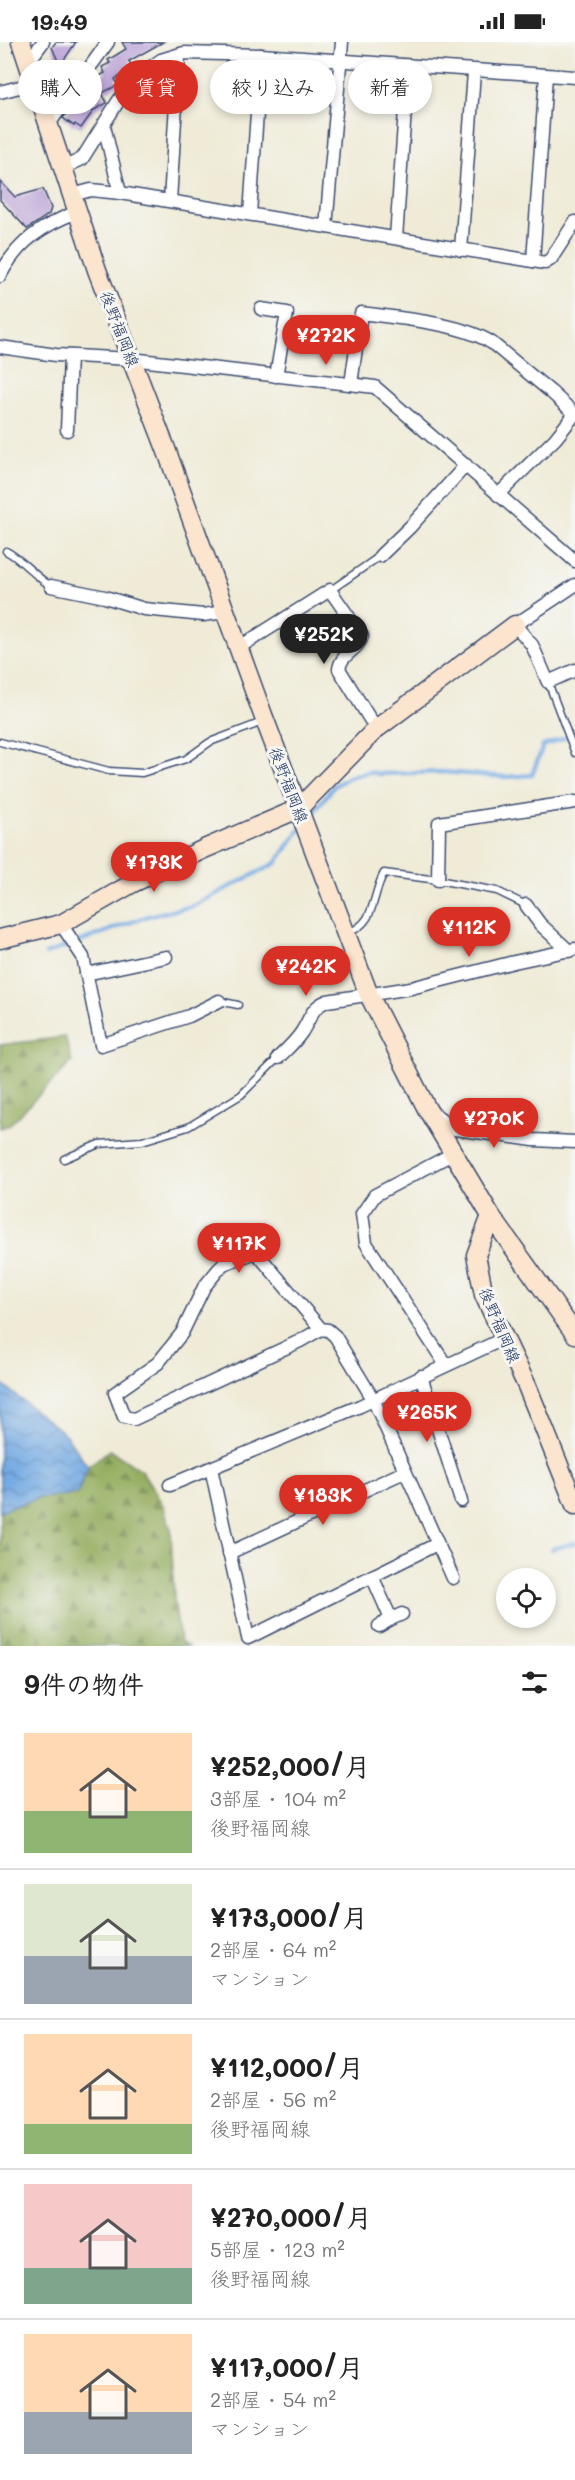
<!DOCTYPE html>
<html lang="ja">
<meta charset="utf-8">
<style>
:root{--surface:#fff;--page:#f2f2f2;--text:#222;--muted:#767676;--line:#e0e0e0;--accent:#d93025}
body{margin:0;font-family:Mali,"Klee One",sans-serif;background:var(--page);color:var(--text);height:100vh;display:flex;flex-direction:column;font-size:22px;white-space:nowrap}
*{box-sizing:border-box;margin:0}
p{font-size:20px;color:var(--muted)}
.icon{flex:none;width:33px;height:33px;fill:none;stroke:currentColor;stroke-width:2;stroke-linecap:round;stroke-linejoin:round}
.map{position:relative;height:1604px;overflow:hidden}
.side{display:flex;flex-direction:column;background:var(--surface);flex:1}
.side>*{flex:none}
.hud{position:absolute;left:18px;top:18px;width:540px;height:54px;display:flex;gap:12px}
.controls{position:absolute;left:496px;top:1526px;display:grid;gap:12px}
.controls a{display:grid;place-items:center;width:60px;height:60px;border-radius:50%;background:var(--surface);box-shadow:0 3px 9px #0003;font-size:30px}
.price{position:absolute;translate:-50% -51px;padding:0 14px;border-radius:21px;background:var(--accent);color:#fff;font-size:20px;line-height:39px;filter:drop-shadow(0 2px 3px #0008)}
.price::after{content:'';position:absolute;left:50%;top:36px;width:18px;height:14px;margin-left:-9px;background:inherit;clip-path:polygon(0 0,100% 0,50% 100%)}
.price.on{background:#222;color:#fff}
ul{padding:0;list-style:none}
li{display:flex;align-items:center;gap:18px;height:150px;padding:0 24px}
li+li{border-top:2px solid var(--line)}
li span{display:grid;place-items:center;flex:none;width:168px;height:120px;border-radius:0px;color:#555}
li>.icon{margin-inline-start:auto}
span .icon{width:72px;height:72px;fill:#fffc;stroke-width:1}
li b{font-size:26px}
h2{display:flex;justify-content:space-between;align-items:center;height:72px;padding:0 24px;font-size:26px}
.chip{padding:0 21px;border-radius:27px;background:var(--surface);box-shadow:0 3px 9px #0003;font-size:21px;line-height:54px}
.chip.on{background:var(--accent);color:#fff}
.status{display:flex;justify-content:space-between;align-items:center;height:42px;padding:0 30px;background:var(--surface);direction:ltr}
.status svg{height:16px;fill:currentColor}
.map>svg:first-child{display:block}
.forest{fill:url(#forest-firs);stroke:#586e5f;stroke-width:1.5}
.water{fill:url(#water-waves);stroke:#486ca0;stroke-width:1.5}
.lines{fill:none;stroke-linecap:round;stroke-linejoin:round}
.stream{stroke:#75aae3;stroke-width:4.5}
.building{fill:#b9a0d6}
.lane-casing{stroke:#3b4b70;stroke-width:9}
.street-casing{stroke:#3b4b70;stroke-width:15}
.secondary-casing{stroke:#3b4b70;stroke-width:21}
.lane{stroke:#fff;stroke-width:6}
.street{stroke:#fff;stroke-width:12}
.secondary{stroke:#fbe5cf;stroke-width:18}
.labels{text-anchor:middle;stroke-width:6;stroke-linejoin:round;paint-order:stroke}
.street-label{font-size:16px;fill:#1b2f5e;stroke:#f6f6f2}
</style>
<div class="status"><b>19:49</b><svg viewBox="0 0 49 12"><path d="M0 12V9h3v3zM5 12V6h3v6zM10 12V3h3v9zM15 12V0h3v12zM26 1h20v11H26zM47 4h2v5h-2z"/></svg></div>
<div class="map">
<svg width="575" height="1604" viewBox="0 0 575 1604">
<defs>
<pattern id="forest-firs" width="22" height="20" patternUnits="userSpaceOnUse" patternTransform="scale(1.5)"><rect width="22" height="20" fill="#95ae60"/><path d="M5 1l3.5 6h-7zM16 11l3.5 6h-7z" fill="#798e52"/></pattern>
<pattern id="water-waves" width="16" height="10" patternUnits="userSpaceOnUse" patternTransform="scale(1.5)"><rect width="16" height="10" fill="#75aae3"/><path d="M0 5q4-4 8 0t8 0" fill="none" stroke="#5f8bbb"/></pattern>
</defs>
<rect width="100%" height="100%" fill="#f6f6f2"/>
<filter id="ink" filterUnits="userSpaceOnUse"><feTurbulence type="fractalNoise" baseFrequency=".0167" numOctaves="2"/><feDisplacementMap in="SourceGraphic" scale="12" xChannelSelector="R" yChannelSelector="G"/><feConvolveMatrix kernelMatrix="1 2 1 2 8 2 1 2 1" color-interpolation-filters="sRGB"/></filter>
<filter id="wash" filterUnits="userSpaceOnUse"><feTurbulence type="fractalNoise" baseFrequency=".008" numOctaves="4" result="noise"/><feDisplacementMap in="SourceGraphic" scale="24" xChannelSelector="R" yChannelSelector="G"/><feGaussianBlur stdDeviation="1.35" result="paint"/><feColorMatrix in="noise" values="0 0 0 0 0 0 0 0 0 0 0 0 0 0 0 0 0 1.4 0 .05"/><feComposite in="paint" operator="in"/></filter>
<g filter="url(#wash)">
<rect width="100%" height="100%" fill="#efebd7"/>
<!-- forest -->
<g class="forest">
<path d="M65 995 72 1020 9 1083 0 1086V1003Z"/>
<path d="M110 1408 142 1429 163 1463 171 1487 174 1556 180 1599 187 1604H0V1469L38 1456 77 1452 88 1424Z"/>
</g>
<!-- water -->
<path class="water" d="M0 1341 66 1393 88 1424 77 1452 38 1456 0 1469Z"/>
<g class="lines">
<!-- stream -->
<g class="stream">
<path d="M308 777 334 744 349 735 369 730 380 732 443 730 506 735 532 733 543 704 575 692"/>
<path d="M46 912 148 874 193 864 276 821 301 786"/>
<path d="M552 1507 575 1501"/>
</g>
</g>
<g id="blocks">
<!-- building -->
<g class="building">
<path d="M56 0H76L60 24 52 5Z"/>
<path d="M122 0H163L129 19 133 27 115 37 118 43 102 51 107 61 94 68 81 86 75 82 74 84 63 76 89 40 105 31 102 25 110 21 108 18 126 7Z"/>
<path d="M66 23 76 31 57 57 52 41Z"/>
<path d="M0 139 15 155 43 147 51 166 49 172 27 187 0 158Z"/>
</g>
</g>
</g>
<g filter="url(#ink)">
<use href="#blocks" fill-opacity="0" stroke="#3b4b70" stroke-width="1.5"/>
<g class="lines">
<defs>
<g id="lane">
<path d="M6 509C23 518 34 534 51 544"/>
<path d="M331 548 380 514"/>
<path d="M548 640 575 711"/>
<path d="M0 700 109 729 142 731 186 717 210 700 265 679"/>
<path d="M347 891C377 881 371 854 384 831L438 838 497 849 526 863"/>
<path d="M219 959 238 963"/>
<path d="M64 1117 99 1102 142 1099 188 1085 241 1053 278 1016"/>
</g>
<g id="street">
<path d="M29 19 43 0"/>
<path d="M0 50 35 41"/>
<path d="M49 82 108 0"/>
<path d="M104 84 120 151"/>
<path d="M63 126 82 117 119 58 140 33 161 18 184 11 261 13 575 35"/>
<path d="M72 153 91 148 120 151 545 221 551 217 575 180"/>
<path d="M170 159 179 13"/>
<path d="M250 172 261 13"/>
<path d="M326 185 342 0"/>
<path d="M396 196 408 25"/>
<path d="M461 208 474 30"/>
<path d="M533 219 546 34"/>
<path d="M0 234C17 200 43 183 77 170"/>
<path d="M261 267 287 271 276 334"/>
<path d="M0 305 56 313 131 317 375 345 575 519"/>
<path d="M351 342 361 271C398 276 461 281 492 301L551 350 575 372 555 397 498 453"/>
<path d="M67 388 70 314"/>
<path d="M380 514 410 485 466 423"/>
<path d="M575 543 515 583 532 603 548 640 575 628"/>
<path d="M51 544 105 555 144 567 203 573 225 570"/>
<path d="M238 606 330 548 362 594C358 609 341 611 339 627L376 687"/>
<path d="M438 838 439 781 575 760"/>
<path d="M526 863 540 882 569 909"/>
<path d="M61 882 83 915 101 1003 189 974 219 959"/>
<path d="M86 932 166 915"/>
<path d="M278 1016C286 1008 295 1000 301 991 310 978 311 965 327 959L411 946 514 920 575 907"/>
<path d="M433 1071 455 1087 534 1098 575 1100"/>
<path d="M321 1287 300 1299 134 1377 124 1375 115 1351 158 1321 182 1291 204 1245 223 1222 256 1210 321 1287 328 1288 335 1294 373 1357 453 1536"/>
<path d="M446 1323 366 1201 362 1172 375 1153 454 1111"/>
<path d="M421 1334 461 1459"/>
<path d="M211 1426 248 1596 437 1502"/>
<path d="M170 1443 360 1364 505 1296"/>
<path d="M229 1511 404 1430"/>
<path d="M372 1534 391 1577 379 1584"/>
<path d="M391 1577 402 1572"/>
</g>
<g id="secondary">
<path d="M21 0 97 228 166 407 263 673 369 953 427 1067 491 1174 575 1292"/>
<path d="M0 897 61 882 133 841 204 807 298 767 376 687 515 583"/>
<path d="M491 1174 476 1213 484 1253 527 1344 575 1463"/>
</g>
</defs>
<!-- lane casing -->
<use href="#lane" class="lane-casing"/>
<!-- street casing -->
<use href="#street" class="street-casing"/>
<!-- secondary casing -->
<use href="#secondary" class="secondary-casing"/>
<!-- lane -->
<use href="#lane" class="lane"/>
<!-- street -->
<use href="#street" class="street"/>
<!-- secondary -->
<use href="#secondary" class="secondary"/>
</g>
</g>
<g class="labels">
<!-- street labels -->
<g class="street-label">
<text transform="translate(120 287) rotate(69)" y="6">後野福岡線</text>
<text transform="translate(289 743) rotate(69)" y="6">後野福岡線</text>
<text transform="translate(500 1283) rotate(67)" y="6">後野福岡線</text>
</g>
</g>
</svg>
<div class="controls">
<a><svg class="icon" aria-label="locate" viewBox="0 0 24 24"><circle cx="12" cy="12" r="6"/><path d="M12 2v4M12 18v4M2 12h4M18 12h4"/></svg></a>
</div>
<b class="price" style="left:326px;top:324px">¥272K</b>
<b class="price on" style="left:324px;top:623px">¥252K</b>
<b class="price" style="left:154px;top:851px">¥173K</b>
<b class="price" style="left:469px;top:916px">¥112K</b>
<b class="price" style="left:306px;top:955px">¥242K</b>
<b class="price" style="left:494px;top:1107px">¥270K</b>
<b class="price" style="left:239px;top:1232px">¥117K</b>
<b class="price" style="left:427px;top:1401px">¥265K</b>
<b class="price" style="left:323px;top:1484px">¥183K</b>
<div class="hud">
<a class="chip">購入</a>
<a class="chip on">賃貸</a>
<a class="chip">絞り込み</a>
<a class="chip">新着</a>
</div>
</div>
<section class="side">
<h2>9件の物件<svg class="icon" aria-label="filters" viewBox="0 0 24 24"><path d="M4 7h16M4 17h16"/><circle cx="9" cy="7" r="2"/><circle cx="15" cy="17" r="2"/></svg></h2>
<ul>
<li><span style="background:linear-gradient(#ffd9b3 65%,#8fb573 0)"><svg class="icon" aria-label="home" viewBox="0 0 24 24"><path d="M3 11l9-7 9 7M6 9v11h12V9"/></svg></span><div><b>¥252,000/月</b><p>3部屋 · 104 m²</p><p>後野福岡線</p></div></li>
<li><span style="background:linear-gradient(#dfe7d0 60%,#9aa5b1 0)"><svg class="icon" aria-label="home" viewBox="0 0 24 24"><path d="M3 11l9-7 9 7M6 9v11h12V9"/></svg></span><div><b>¥173,000/月</b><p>2部屋 · 64 m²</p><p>マンション</p></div></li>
<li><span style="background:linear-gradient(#ffd9b3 75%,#8fb573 0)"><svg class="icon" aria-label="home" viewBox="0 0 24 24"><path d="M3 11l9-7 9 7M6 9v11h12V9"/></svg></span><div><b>¥112,000/月</b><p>2部屋 · 56 m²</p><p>後野福岡線</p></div></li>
<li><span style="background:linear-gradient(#f6c9c9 70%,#7fa58c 0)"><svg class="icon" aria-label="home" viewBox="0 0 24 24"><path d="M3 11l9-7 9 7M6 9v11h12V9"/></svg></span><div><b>¥270,000/月</b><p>5部屋 · 123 m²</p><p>後野福岡線</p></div></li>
<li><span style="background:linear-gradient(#ffd9b3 65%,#9aa5b1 0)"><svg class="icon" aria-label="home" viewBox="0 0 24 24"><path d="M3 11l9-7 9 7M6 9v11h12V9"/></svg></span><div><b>¥117,000/月</b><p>2部屋 · 54 m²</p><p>マンション</p></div></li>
</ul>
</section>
